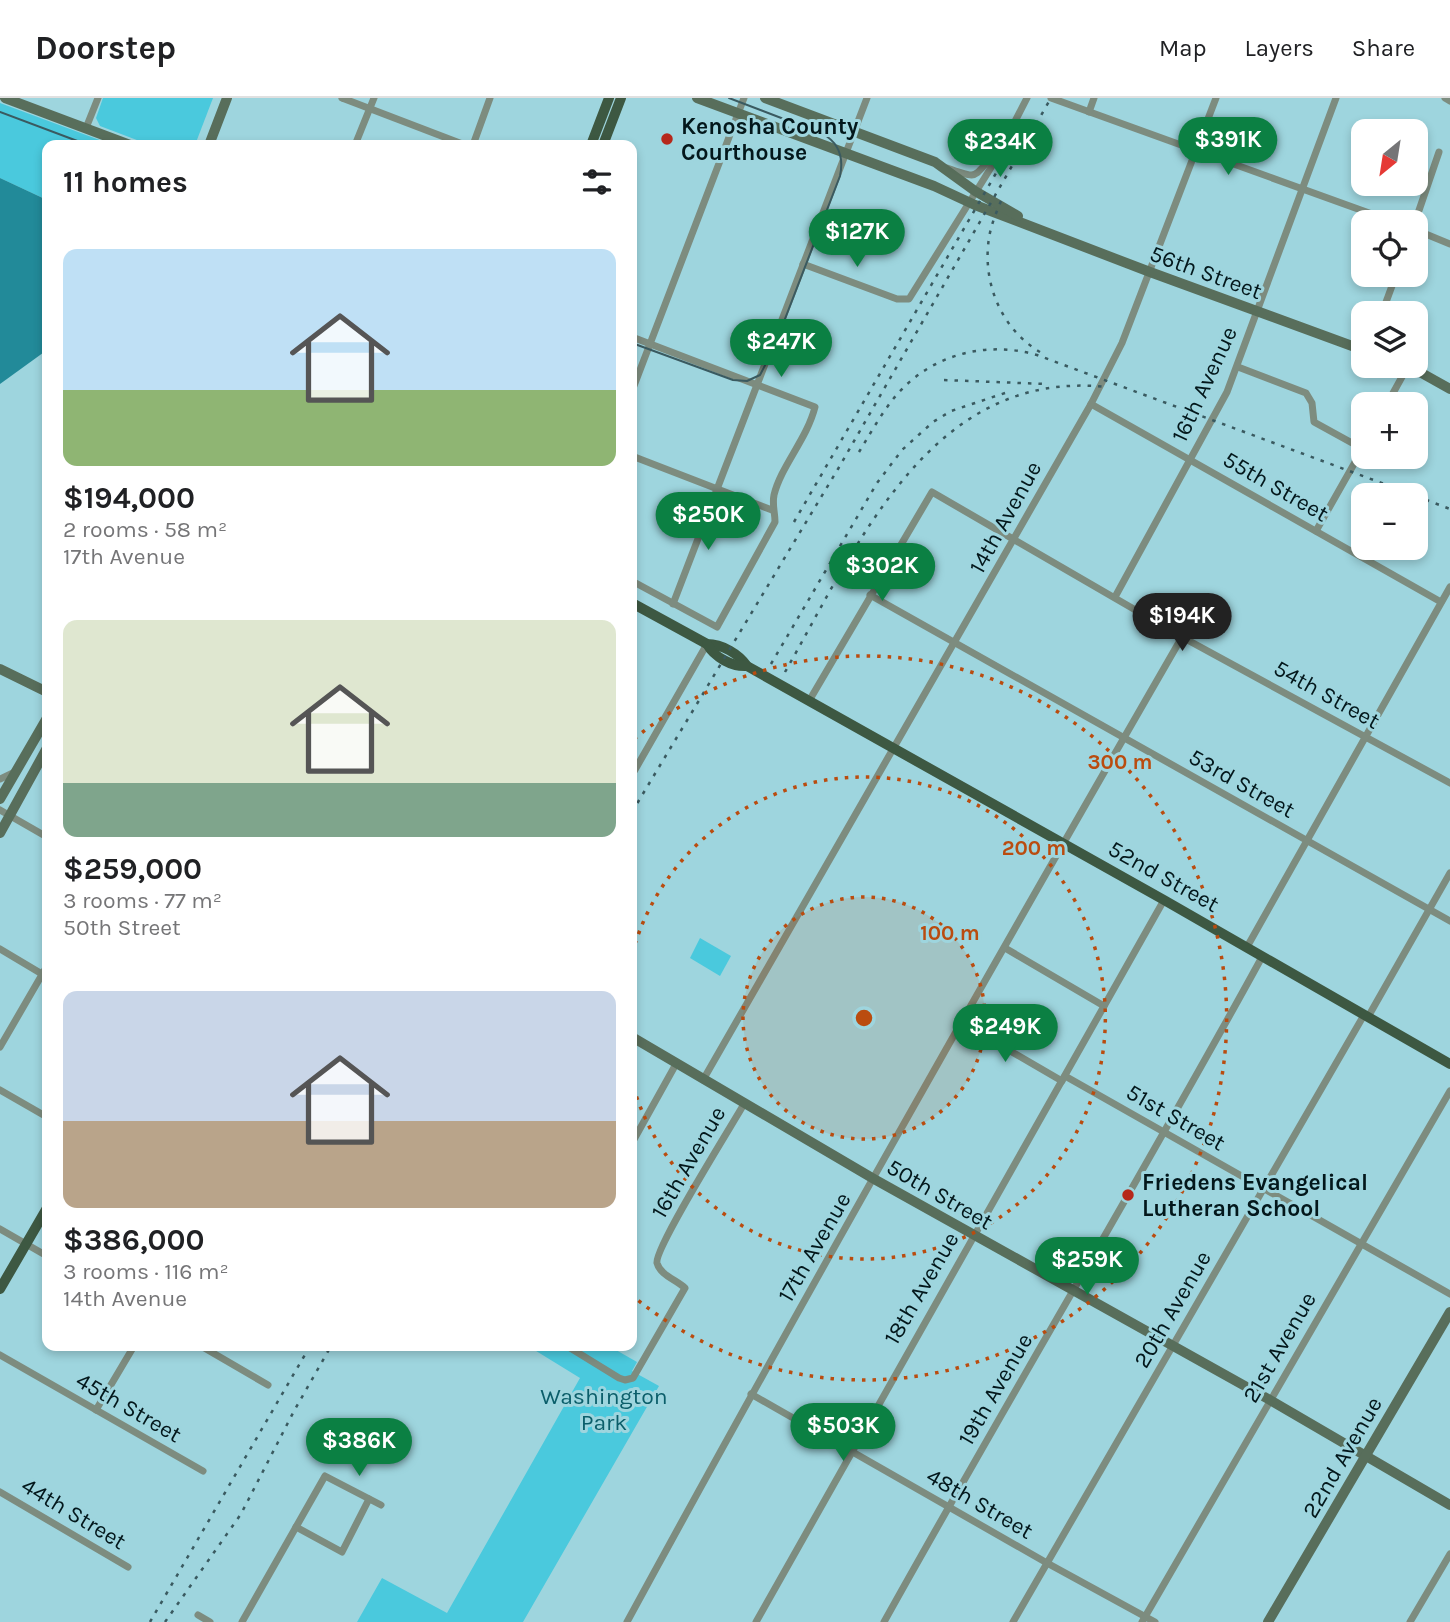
<!DOCTYPE html>
<meta charset="utf-8">
<style>
:root{--surface:#fff;--page:#f2f2f2;--text:#202124;--muted:#757577;--line:#e0e0e0;--accent:#0b8043}
body{margin:0;font-family:Karla,sans-serif;background:var(--page);color:var(--text);height:100vh;display:flex;flex-direction:column;font-size:26px;white-space:nowrap}
*{box-sizing:border-box;margin:0}
p{font-size:23px;color:var(--muted)}
.icon{flex:none;width:38px;height:38px;fill:none;stroke:currentColor;stroke-width:2;stroke-linecap:round;stroke-linejoin:round}
.map{position:relative;flex:1;overflow:hidden}
.side{position:absolute;left:42px;top:42px;width:595px;height:1211px;display:flex;flex-direction:column;background:var(--surface);border-radius:14px;box-shadow:0 4px 10px #0003}
.side>*{flex:none}
.needle{width:46px;rotate:210deg}
.controls{position:absolute;left:1351px;top:21px;display:grid;gap:14px}
.controls a{display:grid;place-items:center;width:77px;height:77px;border-radius:14px;background:var(--surface);box-shadow:0 4px 10px #0003;font-size:35px}
.price{position:absolute;translate:-50% -60px;padding:0 16px;border-radius:24px;background:var(--accent);color:#fff;font-size:23px;line-height:46px;filter:drop-shadow(0 2px 4px #0008)}
.price::after{content:'';position:absolute;left:50%;top:42px;width:21px;height:16px;margin-left:-10px;background:inherit;clip-path:polygon(0 0,100% 0,50% 100%)}
.price.active{background:#222;color:#fff}
ul{padding:0;list-style:none}
li{display:grid;align-content:center;gap:14px;height:371px;padding:0 21px}
li span{display:grid;place-items:center;height:217px;border-radius:14px;color:#555}
li>.icon{margin-inline-start:auto}
span .icon{width:126px;height:126px;fill:#fffc;stroke-width:1}
li b{font-size:30px}
h2{display:flex;justify-content:space-between;align-items:center;height:84px;padding:0 21px;font-size:30px}
header{display:flex;align-items:center;gap:42px;box-sizing:border-box;height:98px;padding:0 35px;background:var(--surface);border-bottom:2px solid var(--line)}
header strong{font-size:33px}
nav{display:flex;gap:38px;margin-inline-start:auto;font-size:24px}
.map>svg:first-child{display:block}
.green{fill:#4ac9dd}
.water{fill:#228a99}
.lines{fill:none;stroke-linecap:round;stroke-linejoin:round}
.street{stroke:#7d8c7f;stroke-width:7}
.secondary{stroke:#586e5b;stroke-width:10}
.primary{stroke:#3d5842;stroke-width:10}
.tram{stroke:#3a5a60;stroke-width:2}
.rail{stroke:#3a5a60;stroke-width:2.5;stroke-dasharray:3.5 7;stroke-linecap:butt}
.ring{fill:none;stroke:#ba4c0f;stroke-width:3.5;stroke-dasharray:3.5 7}
.poi-dot{fill:#b6281b;stroke:#9ed5de;stroke-width:2.5}
.labels{text-anchor:middle;stroke-width:6;stroke-linejoin:round;paint-order:stroke}
.poi-label{font-size:23px;font-weight:bold;fill:#03171b;stroke:#9ed5de;text-anchor:start}
.street-label{font-size:23px;fill:#03171b;stroke:#9ed5de}
.park-label{font-size:23px;fill:#0b5e6a;stroke:#9ed5de}
.centre{fill:#ba4c0f;stroke:#9ed5de;stroke-width:3.5}
.ring-label{font-size:21px;text-anchor:middle;font-weight:bold;fill:#ba4c0f;stroke:#9ed5de;stroke-width:6;stroke-linejoin:round;paint-order:stroke}
</style>
<header>
<strong>Doorstep</strong>
<nav><a>Map</a><a>Layers</a><a>Share</a></nav>
</header>
<div class="map">
<svg width="1450" height="1524" viewBox="0 0 1450 1524">
<rect width="100%" height="100%" fill="#9ed5de"/>
<!-- green -->
<g class="green">
<path d="M103 0H213L195 47H150L100 28 96 20Z"/>
<path d="M0 5 113 47H47V102L0 80Z"/>
<path d="M700 840 731 858 720 878 690 860Z"/>
<path d="M528 1248H609L637 1264 632 1273 659 1288 523 1524H357L382 1480 447 1515 580 1280Z"/>
</g>
<!-- water -->
<path class="water" d="M0 80 47 102V252L0 286Z"/>
<g class="lines">
<!-- street -->
<g class="street">
<path d="M342 0 465 47"/>
<path d="M1051 0 1394 124"/>
<path d="M1445 0 1450 3"/>
<path d="M1089 14 1094 0"/>
<path d="M86 30 98 0"/>
<path d="M355 47 374 0"/>
<path d="M473 47 490 0"/>
<path d="M947 70C980 82 972 79 994 57"/>
<path d="M1415 124 1439 54"/>
<path d="M1416 132 1450 146"/>
<path d="M803 166 897 201H909L992 68 1027 0"/>
<path d="M1382 215 1396 177"/>
<path d="M632 239 815 309C807 341 781 368 774 397 772 407 775 414 775 424L717 529 632 483"/>
<path d="M1238 269 1306 295 1312 305 1314 324 1363 351"/>
<path d="M632 293 744 0"/>
<path d="M1091 306 1441 504"/>
<path d="M1387 306 1408 268"/>
<path d="M632 358 772 412"/>
<path d="M1316 433 1363 350"/>
<path d="M870 497 1450 823"/>
<path d="M1115 499 1227 294 1336 0"/>
<path d="M673 506 867 0"/>
<path d="M809 603 932 394 1182 539 1450 685"/>
<path d="M632 677 707 546"/>
<path d="M0 681 15 674"/>
<path d="M0 712 47 739"/>
<path d="M1247 849 1450 489"/>
<path d="M1005 850 1104 908"/>
<path d="M0 851 47 879"/>
<path d="M1368 919 1450 775"/>
<path d="M962 925 1062 983"/>
<path d="M0 949 47 868"/>
<path d="M1065 978 1450 1196"/>
<path d="M703 982 1091 306 1122 245 1216 0"/>
<path d="M0 992 47 1019"/>
<path d="M632 1045 676 966"/>
<path d="M0 1131 47 1158"/>
<path d="M201 1248 268 1287"/>
<path d="M567 1248 619 1280 625 1282 633 1280 685 1190C677 1182 660 1177 657 1165 654 1151 732 1027 744 1006"/>
<path d="M0 1257 203 1373"/>
<path d="M751 1296 1047 1465 1155 1524"/>
<path d="M96 1312 134 1248"/>
<path d="M0 1394 128 1469"/>
<path d="M296 1429 342 1454 369 1401"/>
<path d="M198 1517 210 1524"/>
<path d="M242 1524 325 1378 381 1407"/>
<path d="M627 1524C807 1193 994 865 1182 539"/>
<path d="M756 1524 1164 802"/>
<path d="M884 1524C1008 1301 1140 1082 1262 859"/>
<path d="M1013 1524 1364 917"/>
<path d="M1142 1524 1450 993"/>
<path d="M1410 1524 1450 1456"/>
</g>
<!-- secondary -->
<g class="secondary">
<path d="M5 0 130 47"/>
<path d="M697 0 934 88 975 107 1150 174 1363 252"/>
<path d="M765 0 935 64 975 93 1018 118"/>
<path d="M209 47 227 0"/>
<path d="M1409 268 1450 291"/>
<path d="M0 571 47 594"/>
<path d="M0 701 47 620"/>
<path d="M0 735 47 650"/>
<path d="M632 939 874 1081 1270 1302 1450 1407"/>
<path d="M1268 1524 1450 1214"/>
</g>
<!-- primary -->
<g class="primary">
<path d="M591 47 609 0"/>
<path d="M603 47 621 0"/>
<path d="M632 505 707 546C722 546 739 556 747 568L1164 802 1450 966"/>
<path d="M707 546C714 559 732 569 747 568"/>
<path d="M0 1191 47 1110"/>
</g>
<!-- tram -->
<g class="tram">
<path d="M0 14 88 47"/>
<path d="M632 245 733 282 747 283 760 277 773 252 840 78C844 59 839 45 823 36L729 0"/>
</g>
<!-- rail -->
<g class="rail">
<path d="M1001 103C996 115 991 127 989 140 982 184 1001 231 1040 254"/>
<path d="M944 282 1046 286"/>
<path d="M859 354C870 336 881 316 894 300 929 257 985 242 1037 257L1414 397"/>
<path d="M1416 398 1450 411"/>
<path d="M794 424 1017 39"/>
<path d="M771 566 877 385 902 352 933 324 951 313 1011 293"/>
<path d="M785 574C857 448 931 270 1107 289"/>
<path d="M632 714 838 371 1051 0"/>
<path d="M150 1524 310 1248"/>
<path d="M165 1524 241 1416 294 1313 331 1248"/>
</g>
</g>
<!-- distance rings -->
<circle cx="864" cy="920" r="121" fill="#ba4c0f" fill-opacity=".12"/>
<g class="ring">
<circle cx="864" cy="920" r="121"/>
<path d="M632 856A241 241 0 1 1 632 984"/>
<path d="M634 641A362 362 0 1 1 634 1199"/>
</g>
<!-- markers -->
<g class="poi-dot">
<circle cx="667" cy="41" r="7"/>
<circle cx="1128" cy="1097" r="7"/>
</g>
<g class="labels">
<!-- poi labels -->
<g class="poi-label">
<text x="681" y="36">Kenosha County<tspan x="681" dy="26">Courthouse</tspan></text>
<text x="1142" y="1092">Friedens Evangelical<tspan x="1142" dy="26">Lutheran School</tspan></text>
</g>
<!-- street labels -->
<g class="street-label">
<text transform="translate(1206 174) rotate(20)" y="8">56th Street</text>
<text transform="translate(1204 286) rotate(-65)" y="8">16th Avenue</text>
<text transform="translate(1276 388) rotate(30)" y="8">55th Street</text>
<text transform="translate(1005 419) rotate(-61)" y="8">14th Avenue</text>
<text transform="translate(1327 596) rotate(29)" y="8">54th Street</text>
<text transform="translate(1242 685) rotate(29)" y="8">53rd Street</text>
<text transform="translate(1164 778) rotate(29)" y="8">52nd Street</text>
<text transform="translate(1176 1019) rotate(30)" y="8">51st Street</text>
<text transform="translate(688 1064) rotate(-60)" y="8">16th Avenue</text>
<text transform="translate(940 1096) rotate(30)" y="8">50th Street</text>
<text transform="translate(814 1149) rotate(-60)" y="8">17th Avenue</text>
<text transform="translate(921 1190) rotate(-60)" y="8">18th Avenue</text>
<text transform="translate(1172 1211) rotate(-60)" y="8">20th Avenue</text>
<text transform="translate(1279 1249) rotate(-60)" y="8">21st Avenue</text>
<text transform="translate(995 1291) rotate(-60)" y="8">19th Avenue</text>
<text transform="translate(129 1309) rotate(30)" y="8">45th Street</text>
<text transform="translate(1342 1359) rotate(-60)" y="8">22nd Avenue</text>
<text transform="translate(980 1405) rotate(30)" y="8">48th Street</text>
<text transform="translate(74 1415) rotate(31)" y="8">44th Street</text>
</g>
<!-- park labels -->
<g class="park-label">
<text x="604" y="1306">Washington<tspan x="604" dy="26">Park</tspan></text>
</g>
</g>
<circle cx="864" cy="920" r="10" class="centre"/>
<g class="ring-label">
<text x="1120" y="671">300 m</text>
<text x="1034" y="757">200 m</text>
<text x="950" y="842">100 m</text>
</g>
</svg>
<div class="controls">
<a><svg class="needle" viewBox="-14 -14 28 28"><path d="M0-13l5 13h-10z" fill="#e53935"/><path d="M0 13l5-13h-10z" fill="#757577"/></svg></a>
<a><svg class="icon" aria-label="locate" viewBox="0 0 24 24"><circle cx="12" cy="12" r="6"/><path d="M12 2v4M12 18v4M2 12h4M18 12h4"/></svg></a>
<a><svg class="icon" aria-label="layers" viewBox="0 0 24 24"><path d="M12 4l9 5-9 5-9-5zM3 14l9 5 9-5"/></svg></a>
<a>+</a>
<a>−</a>
</div>
<b class="price" style="left:1228px;top:79px">$391K</b>
<b class="price" style="left:1000px;top:81px">$234K</b>
<b class="price" style="left:857px;top:171px">$127K</b>
<b class="price" style="left:781px;top:281px">$247K</b>
<b class="price" style="left:708px;top:454px">$250K</b>
<b class="price" style="left:882px;top:505px">$302K</b>
<b class="price active" style="left:1182px;top:555px">$194K</b>
<b class="price" style="left:1005px;top:966px">$249K</b>
<b class="price" style="left:1087px;top:1199px">$259K</b>
<b class="price" style="left:843px;top:1365px">$503K</b>
<b class="price" style="left:359px;top:1380px">$386K</b>
<section class="side">
<h2>11 homes<svg class="icon" aria-label="filters" viewBox="0 0 24 24"><path d="M4 7h16M4 17h16"/><circle cx="9" cy="7" r="2"/><circle cx="15" cy="17" r="2"/></svg></h2>
<ul>
<li><span style="background:linear-gradient(#bfe0f5 65%,#8fb573 0)"><svg class="icon" aria-label="home" viewBox="0 0 24 24"><path d="M3 11l9-7 9 7M6 9v11h12V9"/></svg></span><div><b>$194,000</b><p>2 rooms · 58 m²</p><p>17th Avenue</p></div></li>
<li><span style="background:linear-gradient(#dfe7d0 75%,#7fa58c 0)"><svg class="icon" aria-label="home" viewBox="0 0 24 24"><path d="M3 11l9-7 9 7M6 9v11h12V9"/></svg></span><div><b>$259,000</b><p>3 rooms · 77 m²</p><p>50th Street</p></div></li>
<li><span style="background:linear-gradient(#c9d6e8 60%,#b9a48a 0)"><svg class="icon" aria-label="home" viewBox="0 0 24 24"><path d="M3 11l9-7 9 7M6 9v11h12V9"/></svg></span><div><b>$386,000</b><p>3 rooms · 116 m²</p><p>14th Avenue</p></div></li>
</ul>
</section>
</div>
